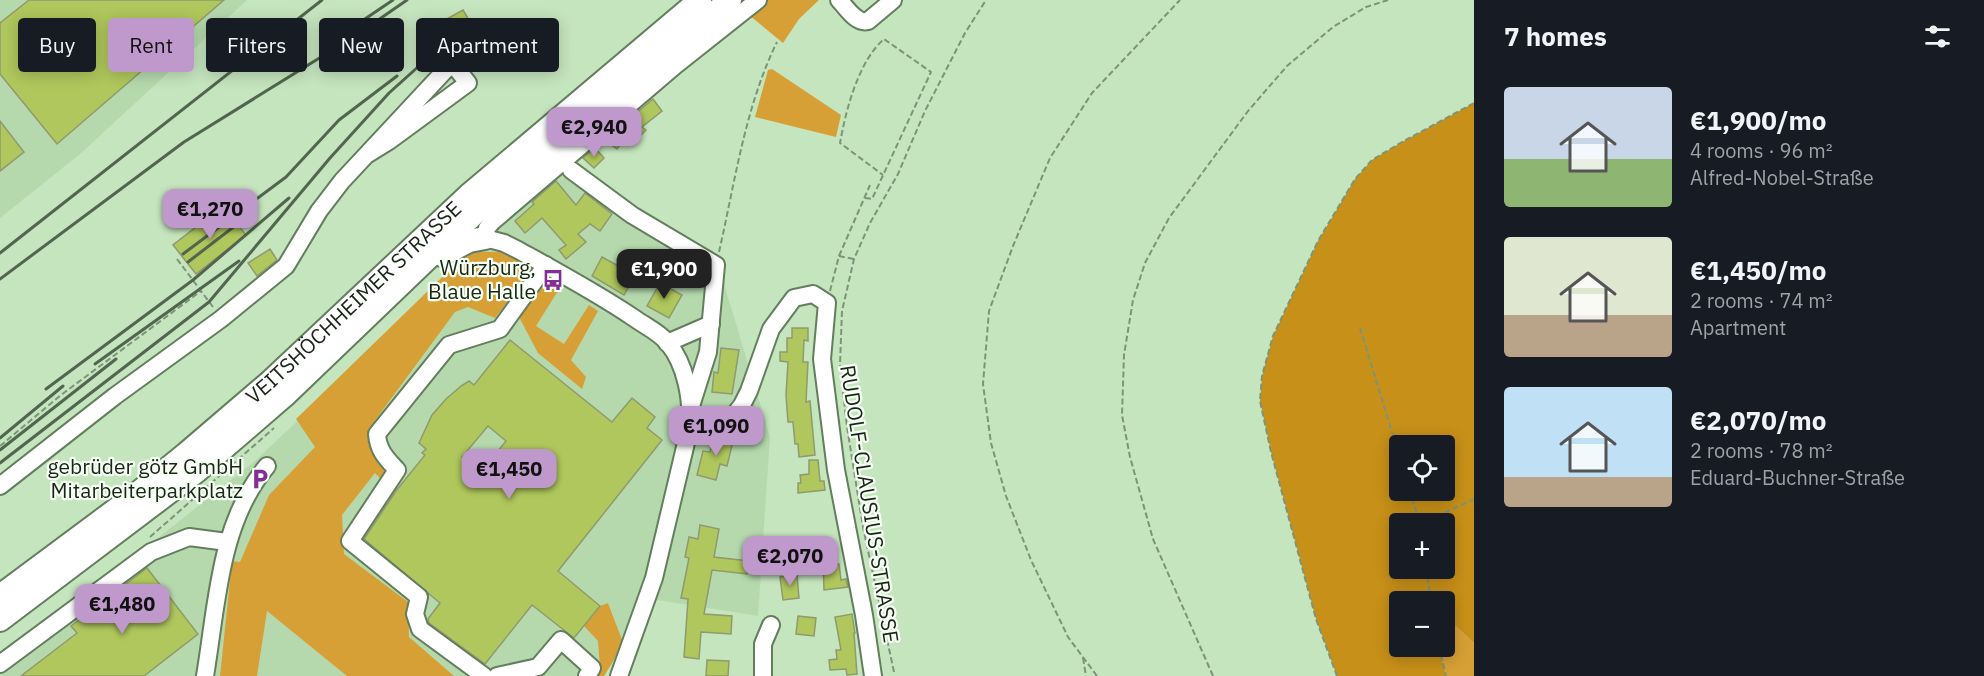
<!DOCTYPE html>
<meta charset="utf-8">
<style>
:root{--surface:#171b24;--page:#20242c;--text:#f1f3f6;--muted:#9ea1a6;--accent:#c099cc}
body{margin:0;font-family:"IBM Plex Sans",sans-serif;background:var(--page);color:var(--text);height:100vh;display:flex;flex-direction:column;font-size:22px;white-space:nowrap}
*{box-sizing:border-box;margin:0}
p{font-size:20px;color:var(--muted)}
.icon{flex:none;width:33px;height:33px;fill:none;stroke:currentColor;stroke-width:2;stroke-linecap:round;stroke-linejoin:round}
.map{position:relative;flex:1;overflow:hidden}
.side{display:flex;flex-direction:column;background:var(--surface);width:510px}
.side>*{flex:none}
.guide{position:absolute;left:18px;top:18px;width:570px;height:54px;display:flex;gap:12px}
.tools{position:absolute;left:1389px;top:435px;display:grid;gap:12px}
.tools a{display:grid;place-items:center;width:66px;height:66px;border-radius:6px;background:var(--surface);box-shadow:0 3px 15px #0003;font-size:30px}
.price{position:absolute;translate:-50% -51px;padding:0 14px;border-radius:12px;background:var(--accent);color:#111;font-size:20px;line-height:39px;filter:drop-shadow(0 2px 3px #0008)}
.price::after{content:'';position:absolute;left:50%;top:36px;width:18px;height:14px;margin-left:-9px;background:inherit;clip-path:polygon(0 0,100% 0,50% 100%)}
.price.current{background:#222;color:#fff}
ul{padding:0;list-style:none}
li{display:flex;align-items:center;gap:18px;height:150px;padding:0 30px}
li span{display:grid;place-items:center;flex:none;width:168px;height:120px;border-radius:6px;color:#555}
li>.icon{margin-inline-start:auto}
span .icon{width:72px;height:72px;fill:#fffc;stroke-width:1}
li b{font-size:26px}
h2{display:flex;justify-content:space-between;align-items:center;height:72px;padding:0 30px;font-size:26px}
.chip{padding:0 21px;border-radius:6px;background:var(--surface);box-shadow:0 3px 15px #0003;font-size:21px;line-height:54px}
.chip.current{background:var(--accent);color:#111}
main{display:flex;flex:1;min-height:0}
.map>svg:first-child{display:block}
.built{fill:#b5d9ad}
.green{fill:#d7a036}
.forest{fill:#c79018;fill-rule:evenodd}
.building{fill:#afc75c;stroke:#8f9a6f;stroke-width:1.5;fill-rule:evenodd}
.lines{fill:none;stroke-linecap:round;stroke-linejoin:round}
.minor-casing{stroke:#627e5c;stroke-width:20}
.highway-casing{stroke:#627e5c;stroke-width:26}
.path{stroke:#7c9477;stroke-width:2;stroke-dasharray:6 3;stroke-linecap:butt}
.minor{stroke:#fff;stroke-width:16}
.highway{stroke:#fff;stroke-width:22}
.rail{stroke:#52654e;stroke-width:3}
.labels{text-anchor:middle;stroke-width:4.5;stroke-linejoin:round;paint-order:stroke}
.poi-label{font-size:21px;fill:#192517;stroke:#f5fff3;text-anchor:end}
.street-label{font-size:21px;fill:#192517;stroke:#f5fff3}
</style>
<main>
<div class="map">
<svg width="1474" height="676" viewBox="0 0 1474 676">
<rect width="100%" height="100%" fill="#c5e5be"/>
<!-- built -->
<g class="built">
<path d="M0 0H247L80 154 0 218Z"/>
<path d="M574 160 628 204 716 257 770 437 758 616 638 597 615 658 605 676H0V664L256 460 499 231 496 228Z"/>
</g>
<!-- green -->
<g class="green">
<path d="M768 0H819L799 19 783 43 749 15Z"/>
<path d="M772 69 841 115 836 137 755 117 768 70Z"/>
<path d="M468 252H500L533 268 495 318 468 307 455 312 368 430 384 468 385 477 382 480 375 473 342 515 344 554 408 602 409 637 454 676H347L267 611 257 676H220L232 561 240 562 269 495 315 447 296 419Z"/>
<path d="M548 278 561 286 536 326 564 344 589 305 598 311 571 360 586 377 582 389 538 353 519 317Z"/>
<path d="M608 603 622 640 615 658 604 676H595L600 668 598 641 584 626 600 606Z"/>
<path d="M1448 619 1474 643V676H1446L1439 647 1444 646 1445 622Z"/>
</g>
<!-- forest -->
<path class="forest" d="M1474 103V643L1448 619 1445 622 1444 602H1400V646L1439 647 1446 676H1337L1316 619 1271 452 1260 401 1262 376 1273 336 1318 241 1355 179 1372 160 1402 142ZM1400 446H1444V490H1400ZM1400 524H1444V568H1400Z"/>
<!-- building -->
<g class="building">
<path d="M29 0H224L57 144 0 74V23Z"/>
<path d="M463 10 469 20 439 36 434 26Z"/>
<path d="M653 99 662 111 642 127 646 130 638 138 630 130 617 149 610 144 622 125Z"/>
<path d="M0 121 24 152 0 171Z"/>
<path d="M595 148 604 158 594 168 583 158Z"/>
<path d="M556 181 576 205 585 193 612 214 600 231 590 224 578 234 586 242 566 259 559 250 566 245 542 218 525 233 515 221 534 204 532 202Z"/>
<path d="M223 206 246 235 196 274 173 245Z"/>
<path d="M270 249 277 260 257 276 248 263Z"/>
<path d="M602 257 635 275 624 295 592 276Z"/>
<path d="M660 283 682 295 669 318 647 306Z"/>
<path d="M792 328H808V341L804 340 803 362H808L806 402 810 401 815 455 799 457 798 444H795L793 422H788L786 395 788 362 780 361V352H787V338H792Z"/>
<path d="M510 340 612 422 632 398 655 417 647 428 662 440 558 571 600 606 574 638 532 605 485 664 429 623 428 619 440 603 364 539 396 491 425 455 422 453 426 449 419 443 432 415 446 399 461 386 469 381 474 385ZM488 426 506 441 481 472 462 457Z"/>
<path d="M721 348 739 350 732 394 712 392 714 372 718 373Z"/>
<path d="M721 434 734 437 727 466 720 464 716 480 697 475 703 451 710 452 714 436Z"/>
<path d="M809 460H818L820 481H824L825 490 798 493V483H801L800 475 809 474Z"/>
<path d="M700 525 719 529 714 557 749 561 747 574 712 570 704 614 732 616 731 634 701 632 699 659 684 657 688 599 681 598 689 558 685 557 689 537 698 539Z"/>
<path d="M829 538 832 564H839L841 580 846 579 848 587 824 590 823 560 809 562 807 540Z"/>
<path d="M147 568 198 634 144 676H21L77 633 71 626Z"/>
<path d="M797 575 799 598 783 600 780 577Z"/>
<path d="M852 614 855 633H854L857 674 847 675 846 669 830 670 829 660 837 659 836 650H841L835 617Z"/>
<path d="M798 616 816 618 814 636 796 634Z"/>
<path d="M707 660 729 661 728 676H706Z"/>
</g>
<g class="lines">
<defs>
<g id="minor">
<path d="M839 0C847 8 856 24 868 21L893 0"/>
<path d="M571 170 632 215 716 265 708 352 691 406"/>
<path d="M667 343 711 324"/>
<path d="M690 426 715 425 732 418 742 405 749 391 771 329 794 298 813 294 827 303 822 359 836 470 864 615 873 676"/>
<path d="M0 486 115 396 221 319 286 266 319 211 342 181 452 63 468 83 389 141 368 154"/>
<path d="M0 664 151 552 189 537 227 542"/>
<path d="M205 676C217 605 219 523 267 466"/>
<path d="M484 676 420 629 415 614 419 597 350 541 397 470C387 459 378 451 377 434L449 345 500 329 546 265"/>
<path d="M497 676 538 667 561 640 592 668 587 676"/>
<path d="M619 676 654 578 690 426C692 399 686 365 668 343 659 332 645 326 634 318 597 293 558 272 518 250L504 243 485 238 487 228 492 222 676 65 758 0"/>
<path d="M763 676V644L771 625"/>
</g>
<g id="highway">
<path d="M442 255 469 241 485 238"/>
<path id="s1" d="M0 596 133 497 187 453 270 382 469 195 700 0"/>
<path d="M0 620 197 471 284 396 477 211 730 0"/>
</g>
</defs>
<!-- minor casing -->
<use href="#minor" class="minor-casing"/>
<!-- highway casing -->
<use href="#highway" class="highway-casing"/>
<!-- path -->
<g class="path">
<path d="M865 198 872 199 931 72 884 39C858 62 846 110 840 143L883 175"/>
<path d="M719 252C735 182 745 107 777 42"/>
<path d="M839 256 870 185"/>
<path d="M177 259 213 307"/>
<path d="M830 291 839 256 854 259"/>
<path d="M1360 328 1400 458"/>
<path d="M0 446 61 395 201 291"/>
<path d="M1409 490 1420 523"/>
<path d="M1420 524 1474 499"/>
<path d="M150 537 274 428"/>
<path d="M1426 568 1431 602"/>
<path d="M1439 646 1446 676"/>
<path d="M1083 658 1086 676"/>
<path d="M894 672 863 527 847 427 840 365 842 311 854 259 870 223 898 174 925 111 965 33 986 0"/>
<path d="M1097 676 1068 637 1031 560 1006 496 991 443 983 384 989 311 1013 246 1050 158 1092 93 1180 0"/>
<path d="M1213 676 1153 539 1130 457 1122 415 1124 355 1133 300 1145 263 1169 218 1248 111 1287 66 1333 27 1366 7 1388 0"/>
<path d="M1337 676 1316 619 1271 452 1260 401 1262 376 1273 336 1318 241 1355 179 1372 160 1402 142 1474 103"/>
</g>
<!-- minor -->
<use href="#minor" class="minor"/>
<!-- highway -->
<use href="#highway" class="highway"/>
<!-- rail -->
<g class="rail">
<path d="M356 25 393 0"/>
<path d="M0 253 322 0"/>
<path d="M183 254 286 177 339 120 397 76"/>
<path d="M188 262 253 212"/>
<path d="M0 279 184 142 355 36 407 0"/>
<path d="M95 364 239 261"/>
<path d="M46 389 193 280 289 198"/>
<path d="M0 438 63 386"/>
<path d="M0 450 116 359"/>
<path d="M0 463 209 302 330 158 389 93 419 66 448 43"/>
</g>
</g>
<!-- icons -->
<defs>
<symbol id="bus-bare" viewBox="-9 -9 18 18"><path d="M-5-6H5V4H4V6H2V4H-2V6H-4V4H-5ZM-3.5-4V0h7V-4ZM-3.5 1.2v1.5H-2V1.2ZM2 1.2v1.5H3.5V1.2Z" fill="#852c98" stroke="#f5fff3" stroke-width="2.5" paint-order="stroke"/></symbol>
<symbol id="parking-bare" viewBox="-9 -9 18 18"><path d="M-3.5-5.5H1a3.5 3.5 0 0 1 0 7H-1V5.5H-3.5ZM-1-3.4V-.6H.8a1.4 1.4 0 0 0 0-2.8Z" fill="#852c98" stroke="#f5fff3" stroke-width="2.5" paint-order="stroke"/></symbol>
</defs>
<g fill-rule="evenodd">
<use href="#bus-bare" x="538" y="265" width="30" height="30"/>
<use href="#parking-bare" x="245" y="464" width="30" height="30"/>
</g>
<g class="labels">
<!-- poi labels -->
<g class="poi-label">
<text x="536" y="275">Würzburg,<tspan x="536" dy="24">Blaue Halle</tspan></text>
<text x="243" y="474">gebrüder götz GmbH<tspan x="243" dy="24">Mitarbeiterparkplatz</tspan></text>
</g>
<!-- street labels -->
<g class="street-label">
<text dy="7" stroke="none"><textPath href="#s1" startOffset="460">VEITSHÖCHHEIMER STRASSE</textPath></text>
<text transform="translate(869 504) rotate(81)" y="7">RUDOLF-CLAUSIUS-STRASSE</text>
</g>
</g>
</svg>
<div class="tools">
<a><svg class="icon" aria-label="locate" viewBox="0 0 24 24"><circle cx="12" cy="12" r="6"/><path d="M12 2v4M12 18v4M2 12h4M18 12h4"/></svg></a>
<a>+</a>
<a>−</a>
</div>
<b class="price" style="left:594px;top:158px">€2,940</b>
<b class="price" style="left:210px;top:240px">€1,270</b>
<b class="price current" style="left:664px;top:300px">€1,900</b>
<b class="price" style="left:716px;top:457px">€1,090</b>
<b class="price" style="left:509px;top:500px">€1,450</b>
<b class="price" style="left:790px;top:587px">€2,070</b>
<b class="price" style="left:122px;top:635px">€1,480</b>
<div class="guide">
<a class="chip">Buy</a>
<a class="chip current">Rent</a>
<a class="chip">Filters</a>
<a class="chip">New</a>
<a class="chip">Apartment</a>
</div>
</div>
<section class="side">
<h2>7 homes<svg class="icon" aria-label="filters" viewBox="0 0 24 24"><path d="M4 7h16M4 17h16"/><circle cx="9" cy="7" r="2"/><circle cx="15" cy="17" r="2"/></svg></h2>
<ul>
<li><span style="background:linear-gradient(#c9d6e8 60%,#8fb573 0)"><svg class="icon" aria-label="home" viewBox="0 0 24 24"><path d="M3 11l9-7 9 7M6 9v11h12V9"/></svg></span><div><b>€1,900/mo</b><p>4 rooms · 96 m²</p><p>Alfred-Nobel-Straße</p></div></li>
<li><span style="background:linear-gradient(#dfe7d0 65%,#b9a48a 0)"><svg class="icon" aria-label="home" viewBox="0 0 24 24"><path d="M3 11l9-7 9 7M6 9v11h12V9"/></svg></span><div><b>€1,450/mo</b><p>2 rooms · 74 m²</p><p>Apartment</p></div></li>
<li><span style="background:linear-gradient(#bfe0f5 75%,#b9a48a 0)"><svg class="icon" aria-label="home" viewBox="0 0 24 24"><path d="M3 11l9-7 9 7M6 9v11h12V9"/></svg></span><div><b>€2,070/mo</b><p>2 rooms · 78 m²</p><p>Eduard-Buchner-Straße</p></div></li>
</ul>
</section>
</main>
